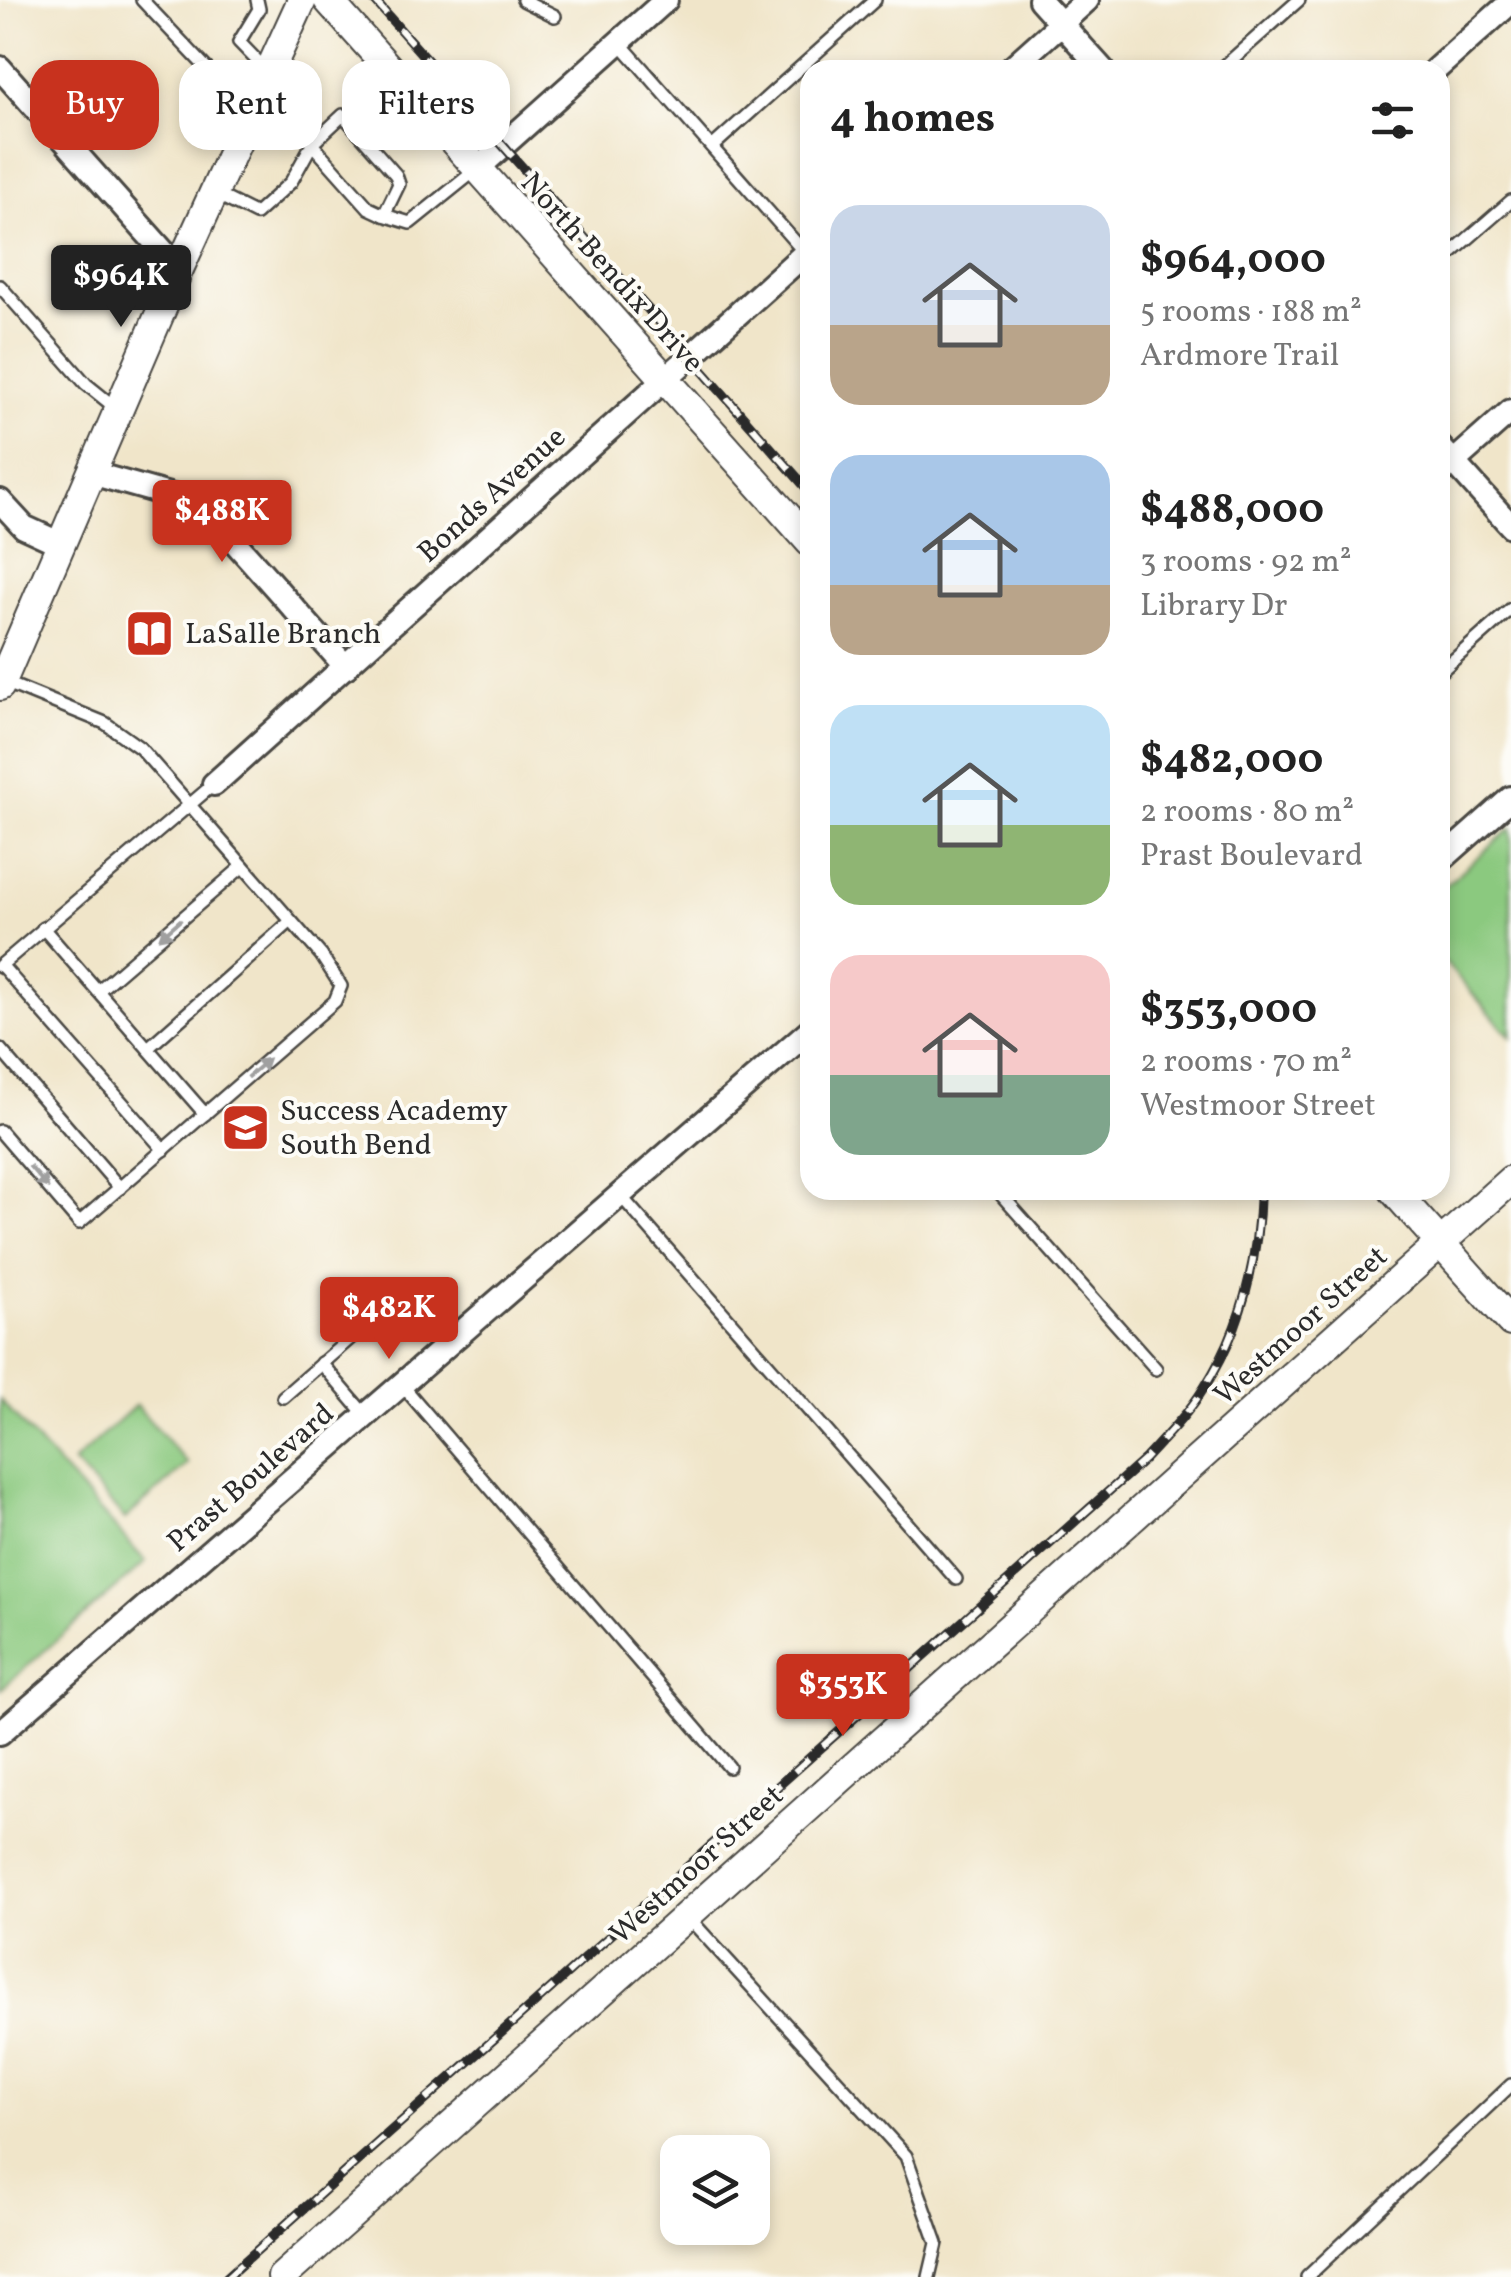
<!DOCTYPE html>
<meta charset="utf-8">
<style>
:root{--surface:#fff;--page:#f6f6f6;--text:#222;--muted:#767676;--accent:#c8321e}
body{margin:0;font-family:Vollkorn,serif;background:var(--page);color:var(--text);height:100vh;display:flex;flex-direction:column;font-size:38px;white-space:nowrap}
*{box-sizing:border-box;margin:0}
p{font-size:32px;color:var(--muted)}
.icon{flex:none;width:55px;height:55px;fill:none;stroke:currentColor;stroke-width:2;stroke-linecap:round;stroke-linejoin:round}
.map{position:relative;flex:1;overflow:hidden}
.panel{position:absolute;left:800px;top:60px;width:650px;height:1140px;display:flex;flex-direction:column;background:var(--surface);border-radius:30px;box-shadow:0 5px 15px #0003}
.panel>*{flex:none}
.top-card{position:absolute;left:30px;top:60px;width:620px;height:90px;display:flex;gap:20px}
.controls{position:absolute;left:660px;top:2135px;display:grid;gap:20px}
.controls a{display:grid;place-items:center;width:110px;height:110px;border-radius:20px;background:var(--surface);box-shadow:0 5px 15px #0003;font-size:50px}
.price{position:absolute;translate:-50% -85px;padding:0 22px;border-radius:10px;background:var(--accent);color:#fff;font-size:32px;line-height:65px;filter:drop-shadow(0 2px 5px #0008)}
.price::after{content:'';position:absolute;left:50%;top:60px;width:30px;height:22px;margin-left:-15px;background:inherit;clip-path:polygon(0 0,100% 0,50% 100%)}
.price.selected{background:#222;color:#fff}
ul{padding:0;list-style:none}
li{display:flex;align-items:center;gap:30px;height:250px;padding:0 30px}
li span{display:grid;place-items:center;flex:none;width:280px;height:200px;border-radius:30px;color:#555}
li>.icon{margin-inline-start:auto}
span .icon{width:120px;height:120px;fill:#fffc;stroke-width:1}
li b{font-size:42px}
h2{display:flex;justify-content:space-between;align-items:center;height:120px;padding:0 30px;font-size:42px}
.chip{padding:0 35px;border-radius:30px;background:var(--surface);box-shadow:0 5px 15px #0003;font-size:35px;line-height:90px}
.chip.selected{background:var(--accent);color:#fff}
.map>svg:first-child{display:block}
.green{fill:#8bc97f;stroke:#5b7a55;stroke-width:2.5}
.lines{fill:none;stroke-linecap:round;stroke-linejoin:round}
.service-casing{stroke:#494743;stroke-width:16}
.minor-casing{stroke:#494743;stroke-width:28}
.tertiary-casing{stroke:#494743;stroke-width:32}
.service{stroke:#fff;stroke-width:11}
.minor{stroke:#fff;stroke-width:22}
.tertiary{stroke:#fff;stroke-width:28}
.rail-casing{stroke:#2b2b2b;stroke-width:10}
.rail{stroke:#fdfcf7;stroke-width:6;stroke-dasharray:19;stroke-linecap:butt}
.oneway{fill:#a0a0a0}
.labels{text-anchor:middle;stroke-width:8;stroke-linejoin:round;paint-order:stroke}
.street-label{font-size:30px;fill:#2b2b2b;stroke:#fdfcf7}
.poi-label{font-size:30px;fill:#2b2b2b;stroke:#fdfcf7;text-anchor:start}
</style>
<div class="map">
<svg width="1511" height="2277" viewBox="0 0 1511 2277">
<rect width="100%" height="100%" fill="#fdfcf7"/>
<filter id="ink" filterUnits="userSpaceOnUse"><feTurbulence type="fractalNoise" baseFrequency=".01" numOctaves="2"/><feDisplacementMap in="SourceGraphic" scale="20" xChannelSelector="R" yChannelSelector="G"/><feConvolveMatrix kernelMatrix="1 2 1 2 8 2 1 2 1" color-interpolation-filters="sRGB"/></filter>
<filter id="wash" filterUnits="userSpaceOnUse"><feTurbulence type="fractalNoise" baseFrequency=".0048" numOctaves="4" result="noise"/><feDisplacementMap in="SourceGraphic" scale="40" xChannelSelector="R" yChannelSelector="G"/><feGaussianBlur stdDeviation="2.25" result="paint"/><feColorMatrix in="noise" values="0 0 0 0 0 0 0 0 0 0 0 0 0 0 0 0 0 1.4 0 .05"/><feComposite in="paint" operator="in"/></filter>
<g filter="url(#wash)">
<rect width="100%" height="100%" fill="#f0e5c9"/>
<!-- green -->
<g class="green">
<path d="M1511 828V1037L1440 957V890Z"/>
<path d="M0 1400 146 1562 0 1690Z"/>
<path d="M136 1405 188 1464 125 1519 73 1462Z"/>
</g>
</g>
<g filter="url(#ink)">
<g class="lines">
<defs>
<g id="service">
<path d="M142 0 250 114"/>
<path d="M257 0 259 9 239 42 269 73"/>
<path d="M523 0 555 16"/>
<path d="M619 42 805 253"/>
<path d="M1220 70 1299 0"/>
<path d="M712 147 875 0"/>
<path d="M214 193 256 214 291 182 312 144 343 115 396 175 399 184 384 215 369 208 312 144"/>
<path d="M384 215 410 223 477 169"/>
<path d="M1440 263 1511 201"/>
<path d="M0 286 86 384 117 409"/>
<path d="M1440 672 1511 609"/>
<path d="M43 928 205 1114"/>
<path d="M1 965 164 1150"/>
<path d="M0 966 214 784"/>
<path d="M98 991 243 866"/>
<path d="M148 1048 291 921"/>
<path d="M0 1049 120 1188"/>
<path d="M0 1131 79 1223 335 1001 341 986 321 955 140 748 105 723 2 681"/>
<path d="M997 1190 1156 1369"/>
<path d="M620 1195 956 1579"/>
<path d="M321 1363 366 1416"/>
<path d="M402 1385 729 1767"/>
<path d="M283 1397 361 1329"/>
<path d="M687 1916 906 2156 937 2243 929 2277"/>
<path d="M1307 2277 1511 2085"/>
</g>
<g id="minor">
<path d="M1040 0 1103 70"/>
<path d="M0 68 179 269"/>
<path d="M1009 70 1087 0"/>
<path d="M1435 70 1511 2"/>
<path d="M477 169 666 0"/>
<path d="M1440 447 1511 526"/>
<path d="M91 473 201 504 346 667"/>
<path d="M1440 474 1511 411"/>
<path d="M0 501 24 527 61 544"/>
<path d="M214 784 810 249"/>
<path d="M1440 861 1511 798"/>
<path d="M0 1733 810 1030"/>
</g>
<g id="tertiary">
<path d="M328 0 810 542"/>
<path d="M0 686 179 269 302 0"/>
<path d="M1393 1190 1511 1322"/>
<path d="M282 2277 1511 1180"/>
</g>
</defs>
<!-- service casing -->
<use href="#service" class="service-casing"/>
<!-- minor casing -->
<use href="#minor" class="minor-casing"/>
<!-- tertiary casing -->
<use href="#tertiary" class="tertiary-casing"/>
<!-- service -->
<use href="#service" class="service"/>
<!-- minor -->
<use href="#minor" class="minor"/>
<!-- tertiary -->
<use href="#tertiary" class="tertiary"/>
<defs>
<g id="rail">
<path d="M374 0 810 492"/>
<path d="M227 2277 1145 1459C1166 1436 1188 1414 1204 1388 1242 1329 1258 1259 1260 1190"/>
</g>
</defs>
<!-- rail casing -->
<use href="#rail" class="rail-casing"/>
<!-- rail -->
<use href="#rail" class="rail"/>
</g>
<!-- one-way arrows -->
<defs><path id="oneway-solid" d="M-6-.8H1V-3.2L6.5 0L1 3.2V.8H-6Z" transform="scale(2.5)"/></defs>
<g class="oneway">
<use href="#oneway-solid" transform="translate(170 929) rotate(139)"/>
<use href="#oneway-solid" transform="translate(258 1068) rotate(-41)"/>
<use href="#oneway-solid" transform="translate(39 1177) rotate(49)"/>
</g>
</g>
<!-- icons -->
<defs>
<symbol id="library-square" viewBox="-11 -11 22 22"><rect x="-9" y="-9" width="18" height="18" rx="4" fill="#c8321e" stroke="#fdfcf7"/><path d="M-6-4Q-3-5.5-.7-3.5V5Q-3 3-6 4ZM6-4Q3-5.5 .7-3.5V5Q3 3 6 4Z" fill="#fff"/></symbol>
<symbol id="school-square" viewBox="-11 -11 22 22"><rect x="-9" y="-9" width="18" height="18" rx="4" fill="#c8321e" stroke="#fdfcf7"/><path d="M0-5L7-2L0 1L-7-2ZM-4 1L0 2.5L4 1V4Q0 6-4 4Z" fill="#fff"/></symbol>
</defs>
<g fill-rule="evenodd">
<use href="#library-square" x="122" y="606" width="55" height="55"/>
<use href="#school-square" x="218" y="1100" width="55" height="55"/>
</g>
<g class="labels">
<!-- street labels -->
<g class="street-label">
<text transform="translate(613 272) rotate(48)" y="10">North Bendix Drive</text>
<text transform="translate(491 494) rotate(-42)" y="10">Bonds Avenue</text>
<text transform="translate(1300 1325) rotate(-42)" y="10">Westmoor Street</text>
<text transform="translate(250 1477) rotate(-41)" y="10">Prast Boulevard</text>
<text transform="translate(696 1864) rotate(-42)" y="10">Westmoor Street</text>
</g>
<!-- poi labels -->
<g class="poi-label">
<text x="185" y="643">LaSalle Branch</text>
<text x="280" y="1120">Success Academy<tspan x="280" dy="34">South Bend</tspan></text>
</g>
</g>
</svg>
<div class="controls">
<a><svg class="icon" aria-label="layers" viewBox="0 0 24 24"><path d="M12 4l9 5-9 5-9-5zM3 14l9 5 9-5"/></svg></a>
</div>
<b class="price selected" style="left:121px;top:330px">$964K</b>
<b class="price" style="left:222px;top:565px">$488K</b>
<b class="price" style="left:389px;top:1362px">$482K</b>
<b class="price" style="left:843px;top:1739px">$353K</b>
<div class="top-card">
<a class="chip selected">Buy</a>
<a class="chip">Rent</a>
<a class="chip">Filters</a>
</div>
<section class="panel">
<h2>4 homes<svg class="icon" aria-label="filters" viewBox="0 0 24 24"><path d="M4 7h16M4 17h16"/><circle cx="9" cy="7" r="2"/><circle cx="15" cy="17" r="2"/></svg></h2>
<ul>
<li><span style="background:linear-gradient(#c9d6e8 60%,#b9a48a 0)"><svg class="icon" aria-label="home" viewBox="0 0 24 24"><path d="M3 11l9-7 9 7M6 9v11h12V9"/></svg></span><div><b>$964,000</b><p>5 rooms · 188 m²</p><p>Ardmore Trail</p></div></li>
<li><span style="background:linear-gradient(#a9c7e8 65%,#b9a48a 0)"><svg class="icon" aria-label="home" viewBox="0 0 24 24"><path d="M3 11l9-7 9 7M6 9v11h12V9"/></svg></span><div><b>$488,000</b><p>3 rooms · 92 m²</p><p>Library Dr</p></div></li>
<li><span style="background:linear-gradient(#bfe0f5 60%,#8fb573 0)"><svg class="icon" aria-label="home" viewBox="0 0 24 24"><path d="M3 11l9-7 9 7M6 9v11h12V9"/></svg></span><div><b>$482,000</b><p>2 rooms · 80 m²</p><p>Prast Boulevard</p></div></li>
<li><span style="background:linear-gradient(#f6c9c9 60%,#7fa58c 0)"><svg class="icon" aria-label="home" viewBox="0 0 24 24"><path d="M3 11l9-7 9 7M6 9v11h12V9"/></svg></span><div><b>$353,000</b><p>2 rooms · 70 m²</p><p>Westmoor Street</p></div></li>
</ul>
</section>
</div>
